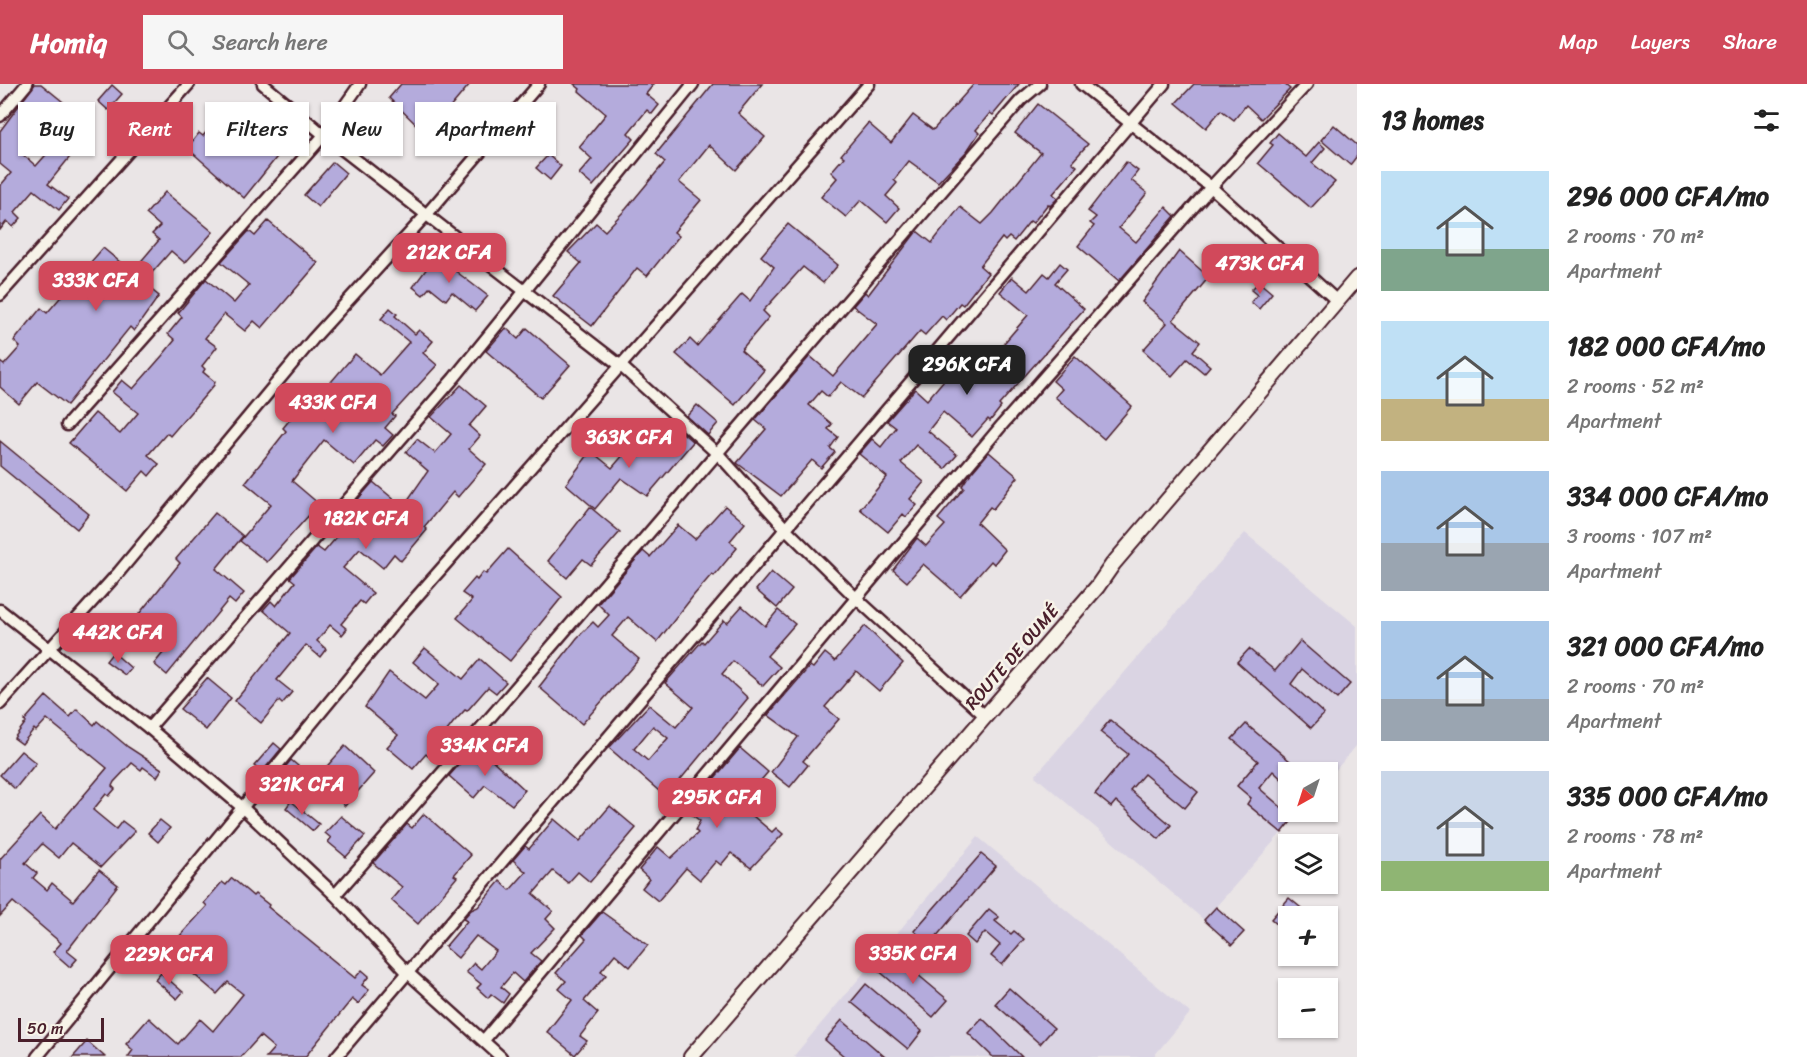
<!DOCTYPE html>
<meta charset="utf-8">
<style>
:root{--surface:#fff;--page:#f6f6f6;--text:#222;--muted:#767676;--accent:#d1495b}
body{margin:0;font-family:Sriracha,sans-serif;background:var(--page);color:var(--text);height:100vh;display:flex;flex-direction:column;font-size:22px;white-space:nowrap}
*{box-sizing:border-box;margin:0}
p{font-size:20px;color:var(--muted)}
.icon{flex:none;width:33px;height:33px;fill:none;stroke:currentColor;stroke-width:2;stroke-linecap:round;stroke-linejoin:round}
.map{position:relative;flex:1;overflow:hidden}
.drawer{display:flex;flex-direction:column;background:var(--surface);width:450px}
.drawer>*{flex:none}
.top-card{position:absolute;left:18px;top:18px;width:570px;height:54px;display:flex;gap:12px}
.needle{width:39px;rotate:219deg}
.buttons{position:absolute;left:1278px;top:678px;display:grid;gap:12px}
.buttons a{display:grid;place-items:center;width:60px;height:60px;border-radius:0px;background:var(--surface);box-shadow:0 2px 4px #0004;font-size:30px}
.scale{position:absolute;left:18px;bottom:15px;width:86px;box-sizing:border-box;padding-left:6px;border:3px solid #4a1f2b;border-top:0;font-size:16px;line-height:21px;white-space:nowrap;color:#4a1f2b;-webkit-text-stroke:4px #f7f3e8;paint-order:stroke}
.price{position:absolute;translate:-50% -51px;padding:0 14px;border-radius:12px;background:var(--accent);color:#fff;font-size:20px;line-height:39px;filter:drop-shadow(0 2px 3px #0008)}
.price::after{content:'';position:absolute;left:50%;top:36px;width:18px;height:14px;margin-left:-9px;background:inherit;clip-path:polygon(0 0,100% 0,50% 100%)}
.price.current{background:#222;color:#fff}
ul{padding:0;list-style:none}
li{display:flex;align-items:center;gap:18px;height:150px;padding:0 24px}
li span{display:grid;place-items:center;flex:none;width:168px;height:120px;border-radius:0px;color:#555}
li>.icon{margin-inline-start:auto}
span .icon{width:72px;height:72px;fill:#fffc;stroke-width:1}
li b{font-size:26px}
h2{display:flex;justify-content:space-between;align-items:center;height:72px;padding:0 24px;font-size:26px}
.pill{padding:0 21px;border-radius:0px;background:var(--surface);box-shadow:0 2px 4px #0004;font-size:21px;line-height:54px}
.pill.current{background:var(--accent);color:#fff}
header{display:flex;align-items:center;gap:36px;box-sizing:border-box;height:84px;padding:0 30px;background:var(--accent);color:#fff}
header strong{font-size:28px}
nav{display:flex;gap:33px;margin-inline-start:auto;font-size:21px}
.search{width:420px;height:54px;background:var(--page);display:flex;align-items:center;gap:15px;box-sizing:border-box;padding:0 21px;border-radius:0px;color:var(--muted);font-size:22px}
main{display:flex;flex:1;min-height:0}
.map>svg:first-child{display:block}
.built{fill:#dad4e3}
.building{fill:#b4abdc;stroke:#4a1f2b;stroke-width:1.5;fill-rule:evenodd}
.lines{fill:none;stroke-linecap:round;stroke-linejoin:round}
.minor-casing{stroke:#4a1f2b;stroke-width:15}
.tertiary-casing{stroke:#4a1f2b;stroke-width:18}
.minor{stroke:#f7f3e8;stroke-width:10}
.tertiary{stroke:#f7f3e8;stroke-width:14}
.labels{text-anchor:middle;stroke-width:5;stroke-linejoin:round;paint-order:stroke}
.street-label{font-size:18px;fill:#4a1f2b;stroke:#f7f3e8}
</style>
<header>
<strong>Homiq</strong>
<div class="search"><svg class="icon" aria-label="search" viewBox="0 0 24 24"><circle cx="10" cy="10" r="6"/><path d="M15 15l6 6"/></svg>Search here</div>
<nav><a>Map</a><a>Layers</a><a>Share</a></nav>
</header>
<main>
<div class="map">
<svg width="1357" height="973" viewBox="0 0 1357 973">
<rect width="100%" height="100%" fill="#eae5e6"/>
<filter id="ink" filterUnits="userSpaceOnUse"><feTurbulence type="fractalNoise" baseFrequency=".0167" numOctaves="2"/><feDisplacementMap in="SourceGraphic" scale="12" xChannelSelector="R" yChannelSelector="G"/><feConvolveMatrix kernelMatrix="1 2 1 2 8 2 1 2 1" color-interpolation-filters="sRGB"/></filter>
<g filter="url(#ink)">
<!-- built -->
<g class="built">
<path d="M1245 449 1357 542V661L1328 695V688H1288V728H1300L1204 836 1035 692Z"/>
<path d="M978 753 1190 929 1153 973H793Z"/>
</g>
<!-- building -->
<g class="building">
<path d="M35 0H41L94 43 48 100 68 115 59 126 34 106 15 128 21 134 13 143 7 137 0 146V102L11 89 0 80V47ZM36 51 52 64 36 82 21 69Z"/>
<path d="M401 0H470L427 51 389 14Z"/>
<path d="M574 0H654L646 10 659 21 652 30 647 26 628 49 634 55 593 102 579 90 592 75 579 63 606 30 579 7 580 5Z"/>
<path d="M713 0H762L738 29 765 53 736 86 709 61 679 98 701 116 674 148 679 152 647 192 637 184 592 242 553 212 581 179 568 168 596 139 605 147 626 125 665 78 656 70Z"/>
<path d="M974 0H1019L993 31 990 29 976 46 979 49 967 67 938 98 909 77 894 96 897 99 886 112 899 124 887 138 861 116 846 133 821 113 837 94 831 88 844 73 841 71 868 39 891 59 913 31 933 46Z"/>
<path d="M1194 0H1284L1290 5 1261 35 1246 21 1234 36 1221 26 1206 44 1176 19Z"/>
<path d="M112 1 122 10 108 26 98 17Z"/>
<path d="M230 20 253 40 268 22 296 49 244 114 187 64 199 49 203 52Z"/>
<path d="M1038 20 1088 60 1072 78 1077 82 1053 110 1058 114 1050 122 1048 120 1033 139 1030 137 1014 157 1009 153 1005 157 1002 154 980 182 988 189 963 221 960 219 946 236 942 232 925 251 920 247 862 314 841 298 828 313 821 307 809 321 832 340 828 345 838 353 830 364 835 368 821 384 812 376 781 412 737 379 766 345 755 336 810 272 833 292 877 240 853 222 865 208 868 211 917 147 932 159 960 123 982 140 993 129 1041 69 1015 49Z"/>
<path d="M1334 41 1357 61V72L1350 81 1321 56Z"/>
<path d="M1278 49 1306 73 1319 58 1325 64 1312 79 1335 98 1311 124 1258 79 1273 61 1270 59Z"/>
<path d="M548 71 561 82 550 96 536 84Z"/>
<path d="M333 78 346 89 318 123 304 111Z"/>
<path d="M1126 78 1138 87 1131 96 1147 109 1119 144 1136 158 1166 123 1175 132 1119 197 1078 162 1094 142 1090 139 1096 133 1088 127Z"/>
<path d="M165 108 213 148 185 179 171 167 143 199 159 212 134 247 130 243 67 321 37 298 19 320 0 303V278L4 281 20 263 14 257 41 224 47 229 103 164 132 188 159 156 152 150 160 142 146 130Z"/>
<path d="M268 137 318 179 262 244 254 237 245 247 224 230 205 254 217 263 202 282 205 285 203 288 215 298 214 301 170 352 167 349 148 371 159 380 149 392 144 387 127 407 69 359 95 329 120 350 138 329 112 308 122 296 133 305 162 272 175 256 168 250 182 233 178 229 206 195 234 219 249 201 221 178 249 147 255 152Z"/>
<path d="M788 140 838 181 823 199 803 183 763 227 769 233 741 266 764 286 735 321 676 270 690 255 697 262 742 210 750 217 774 183 761 172Z"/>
<path d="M1179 167 1209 193 1173 236 1200 258 1193 267 1210 282 1204 289 1187 275 1172 292 1143 266 1167 239 1142 218Z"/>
<path d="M436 172 488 212 475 227 452 208 446 216 430 203 423 211 413 203Z"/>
<path d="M1060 179 1067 185 1055 199 1084 225 999 321 1001 323 990 337 988 335 972 353 943 328 928 347 957 371 945 385 916 361 901 379 924 398 910 415 917 421 906 433 903 430 888 448 860 425 887 393 859 370 872 355 881 363 896 344 887 337 915 305 927 316 955 283 969 295 999 265 1028 231 1000 208 1012 193 1029 207 1044 189 1049 193Z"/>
<path d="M1259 198 1272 209 1259 225 1251 218 1257 211 1251 206Z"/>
<path d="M390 224 397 230 395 232 415 250 419 246 433 257 423 269 437 281 392 330 395 332 385 344 393 351 383 362 375 356 354 381 324 356 292 397 319 420 267 478 240 457 271 420 245 399 286 347 283 344 296 328 293 326 299 319 307 326 355 270 380 291 409 258 381 235Z"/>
<path d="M506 244 518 255 527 244 570 281 541 314 486 267Z"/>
<path d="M1075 272 1132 322 1104 355 1055 313 1062 305 1053 297Z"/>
<path d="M461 301 486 322 469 342 480 352 469 365 486 380 458 413 453 408 424 443 427 446 401 477 394 470 383 484 360 465 343 484 373 509 364 520 360 517 341 540 347 545 342 551 330 541 317 557 326 565 320 573 306 561 277 596 292 608 282 620 279 617 261 639 235 617 290 549 263 526 271 517 276 522 295 498 290 494 317 463 324 468 353 434 346 429 373 398 403 423 428 387 406 368 417 355 435 369 451 350 431 333Z"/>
<path d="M697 321 718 339 708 351 687 332Z"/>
<path d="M674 344H677L693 358 647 412 621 394 595 425 566 400 591 367 612 384 637 355 653 369Z"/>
<path d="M0 357 89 430 77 445 0 382Z"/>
<path d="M989 368 1018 393 993 425 990 423 977 439 1005 466 994 480 991 477 960 512 923 480 907 498 893 486 917 454 926 462 945 441 938 435 964 404 962 402 967 394Z"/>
<path d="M725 422 745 439 730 457 737 464 714 492 712 490 694 511 657 558 628 533 612 552 639 575 582 640 539 603 577 554 593 538 598 543 609 531 598 520 643 467 650 473 678 441 695 455Z"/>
<path d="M590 423 620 448 591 481 583 475 567 494 548 477Z"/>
<path d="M215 429 243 452 216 485 244 509 235 520 229 515 167 591 154 580 172 558 139 530 180 479 176 475Z"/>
<path d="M508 465 562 513 510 577 457 534 472 516 462 509 475 494 477 496 483 488 486 490Z"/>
<path d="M771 488 792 506 777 524 756 506Z"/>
<path d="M742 522 765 542 778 526 795 540 767 572 780 583 763 602 733 577 722 590 748 614 666 713 609 664 649 621 676 643 693 623 665 599 702 557 704 559 724 536 727 539ZM653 642 668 654 648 677 634 665Z"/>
<path d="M865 542 903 579 879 607 856 587 825 623 839 635 803 677 808 681 790 703 771 688 798 653 768 631 810 582 813 584 825 569 835 577Z"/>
<path d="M1300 557 1350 600 1337 615 1302 585 1291 600 1324 630 1311 644 1237 578 1249 565 1275 587Z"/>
<path d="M425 564 463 595 480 575 506 598 496 609 488 603 467 627 465 626 453 639 428 672 426 670 413 685 387 663 398 651 365 623 389 588 425 616 439 600 413 578Z"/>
<path d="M113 568 131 584 125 591 106 577Z"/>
<path d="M207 594 231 614 206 646 180 625Z"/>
<path d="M46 612 70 633 77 625 94 641 97 637 128 663 162 685 157 693 143 683 141 686 132 679 114 698 112 702 115 705 109 712 106 710 93 726 116 745 122 737 135 747 101 783 71 759 59 774 42 760 25 779 37 789 33 794 47 806 52 799 73 817 99 786 118 801 67 867 77 875 70 883 53 868 61 859 13 818 0 832V775L40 731 55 745 107 684 47 635 36 647 34 645 22 660 14 654 26 638 24 637Z"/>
<path d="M1110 636 1198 708 1185 724 1144 690 1130 706 1171 741 1159 755 1116 717 1111 723 1095 710 1128 670 1100 648Z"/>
<path d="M1246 640 1303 688H1288V701L1273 687 1259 704 1294 734 1282 749 1247 720 1251 714 1237 702 1258 677 1232 655Z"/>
<path d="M274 659 281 665 262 688 254 682Z"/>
<path d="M476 661 525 706 512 721 485 701 474 714 449 692Z"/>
<path d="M345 662 374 689 345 722 336 714 341 707 321 689Z"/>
<path d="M740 664 768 688 740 721 772 748 776 744 783 750 751 784 731 769 721 781 716 777 700 796 686 784 658 817 642 804 649 795 639 786 658 763 671 774 698 749 695 746 700 737 687 727Z"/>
<path d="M21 667 36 679 15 705 0 691Z"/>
<path d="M291 676 304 687 294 698 282 687Z"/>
<path d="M291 717 319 740 313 747 286 724Z"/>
<path d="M610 722 636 744 590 798 578 788 568 799 553 787 533 810 553 827 546 835 555 844 531 869 541 877 523 898 513 889 501 903 509 910 503 919 491 910 488 914 477 904 481 900 466 888 474 879 481 885 496 867 476 852 458 874 445 863 467 837 463 835 471 826 478 823 500 797 510 806 526 788 513 776 525 762 529 765 554 735 580 757Z"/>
<path d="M424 730 471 771 454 791 457 793 418 840 391 816 402 803 373 779 407 740 412 744Z"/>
<path d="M341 732 365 752 346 773 328 758 331 754 325 749Z"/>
<path d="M160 736 170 744 158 758 148 749Z"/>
<path d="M981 770 996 782 930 860 914 847Z"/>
<path d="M232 794 253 812 255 810 269 821 268 823 355 894 362 886 369 892 362 901 369 906 358 920 352 915 305 973H266L274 964 260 952 241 973H128L133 966 126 960 149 934 178 960 200 935 213 947 243 910 228 898 217 910 177 876 188 863 178 854 207 822 204 819 222 798 226 801Z"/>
<path d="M1289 814 1311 832H1288V850L1271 835Z"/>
<path d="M1216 823 1244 848 1232 861 1204 836Z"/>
<path d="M989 825 999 833 995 837 1011 850 1014 847 1024 855 1002 881 991 872 1000 861 985 848 975 860 966 852Z"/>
<path d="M602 828 648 861 630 883 615 870 601 887 606 891 584 917 598 929 580 952 587 957 575 971 547 948 572 916 559 905 566 897 556 889 586 855 582 851Z"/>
<path d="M892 869 948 916 933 933 878 886Z"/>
<path d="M161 889 183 908 177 915 155 896Z"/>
<path d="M866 900 922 947 908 965 851 918Z"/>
<path d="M1009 904 1054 944 1040 960 995 920Z"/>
<path d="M982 934 1022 973H993L968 949Z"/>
<path d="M842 936 885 973H845L825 956Z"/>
<path d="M87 957 105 973H73Z"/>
</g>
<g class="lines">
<defs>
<g id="minor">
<path d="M263 0 324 51 621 282 721 373 786 445 855 513 984 631"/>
<path d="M1081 0 1211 103 1337 217"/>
<path d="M0 32 27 0"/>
<path d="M0 211 189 0"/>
<path d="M67 341 324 51 360 0"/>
<path d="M0 526 149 644 243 724 335 811 407 888 501 973"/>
<path d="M0 620 119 488 313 255 427 130 539 0"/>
<path d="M149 644 454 294 693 0"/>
<path d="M335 811C567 549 791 280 1021 16L1040 0"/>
<path d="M484 956 1002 341 1211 103 1307 0"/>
<path d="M37 973 405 526 869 0"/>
<path d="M336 973 1164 0"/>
</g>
<path id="tertiary" d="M691 973 1097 503 1113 480 1357 194"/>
</defs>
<!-- minor casing -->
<use href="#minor" class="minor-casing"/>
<!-- tertiary casing -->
<use href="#tertiary" class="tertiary-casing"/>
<!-- minor -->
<use href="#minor" class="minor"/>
<!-- tertiary -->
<use href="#tertiary" class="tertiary"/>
</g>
</g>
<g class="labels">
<!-- street labels -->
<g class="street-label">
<text transform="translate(1012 573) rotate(-49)" y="6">ROUTE DE OUMÉ</text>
</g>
</g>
</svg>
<div class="buttons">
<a><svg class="needle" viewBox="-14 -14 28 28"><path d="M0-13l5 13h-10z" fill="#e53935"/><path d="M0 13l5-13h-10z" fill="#767676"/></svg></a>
<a><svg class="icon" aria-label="layers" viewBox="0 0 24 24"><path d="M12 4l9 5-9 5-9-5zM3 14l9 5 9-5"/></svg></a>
<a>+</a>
<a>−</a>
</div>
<div class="scale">50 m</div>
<b class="price" style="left:449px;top:200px">212K CFA</b>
<b class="price" style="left:1260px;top:211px">473K CFA</b>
<b class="price" style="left:96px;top:228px">333K CFA</b>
<b class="price current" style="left:967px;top:312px">296K CFA</b>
<b class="price" style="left:333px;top:350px">433K CFA</b>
<b class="price" style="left:629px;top:385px">363K CFA</b>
<b class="price" style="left:366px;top:466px">182K CFA</b>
<b class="price" style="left:118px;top:580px">442K CFA</b>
<b class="price" style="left:485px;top:693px">334K CFA</b>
<b class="price" style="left:302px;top:732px">321K CFA</b>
<b class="price" style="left:717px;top:745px">295K CFA</b>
<b class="price" style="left:913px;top:901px">335K CFA</b>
<b class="price" style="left:169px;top:902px">229K CFA</b>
<div class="top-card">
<a class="pill">Buy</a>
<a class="pill current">Rent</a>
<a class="pill">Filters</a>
<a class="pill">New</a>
<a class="pill">Apartment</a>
</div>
</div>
<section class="drawer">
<h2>13 homes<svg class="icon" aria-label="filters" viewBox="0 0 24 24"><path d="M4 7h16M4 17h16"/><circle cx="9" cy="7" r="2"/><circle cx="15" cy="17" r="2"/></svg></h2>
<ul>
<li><span style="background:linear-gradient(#bfe0f5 65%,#7fa58c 0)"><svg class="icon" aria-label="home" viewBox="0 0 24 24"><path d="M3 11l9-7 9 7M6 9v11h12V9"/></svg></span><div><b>296 000 CFA/mo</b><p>2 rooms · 70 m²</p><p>Apartment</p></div></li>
<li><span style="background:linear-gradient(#bfe0f5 65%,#c2b280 0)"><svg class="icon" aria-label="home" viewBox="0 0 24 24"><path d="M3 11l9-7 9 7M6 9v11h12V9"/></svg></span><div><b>182 000 CFA/mo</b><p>2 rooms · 52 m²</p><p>Apartment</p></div></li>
<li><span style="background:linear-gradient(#a9c7e8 60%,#9aa5b1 0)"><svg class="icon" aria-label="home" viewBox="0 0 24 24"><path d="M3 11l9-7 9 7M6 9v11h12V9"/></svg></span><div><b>334 000 CFA/mo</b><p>3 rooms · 107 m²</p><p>Apartment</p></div></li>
<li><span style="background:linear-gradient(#a9c7e8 65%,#9aa5b1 0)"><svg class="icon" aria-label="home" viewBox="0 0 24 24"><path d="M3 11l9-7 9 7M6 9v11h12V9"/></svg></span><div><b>321 000 CFA/mo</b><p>2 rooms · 70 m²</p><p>Apartment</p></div></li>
<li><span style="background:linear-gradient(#c9d6e8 75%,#8fb573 0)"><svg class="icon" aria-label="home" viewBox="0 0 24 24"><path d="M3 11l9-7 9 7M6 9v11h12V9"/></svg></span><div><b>335 000 CFA/mo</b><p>2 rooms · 78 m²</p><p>Apartment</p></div></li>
</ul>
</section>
</main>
